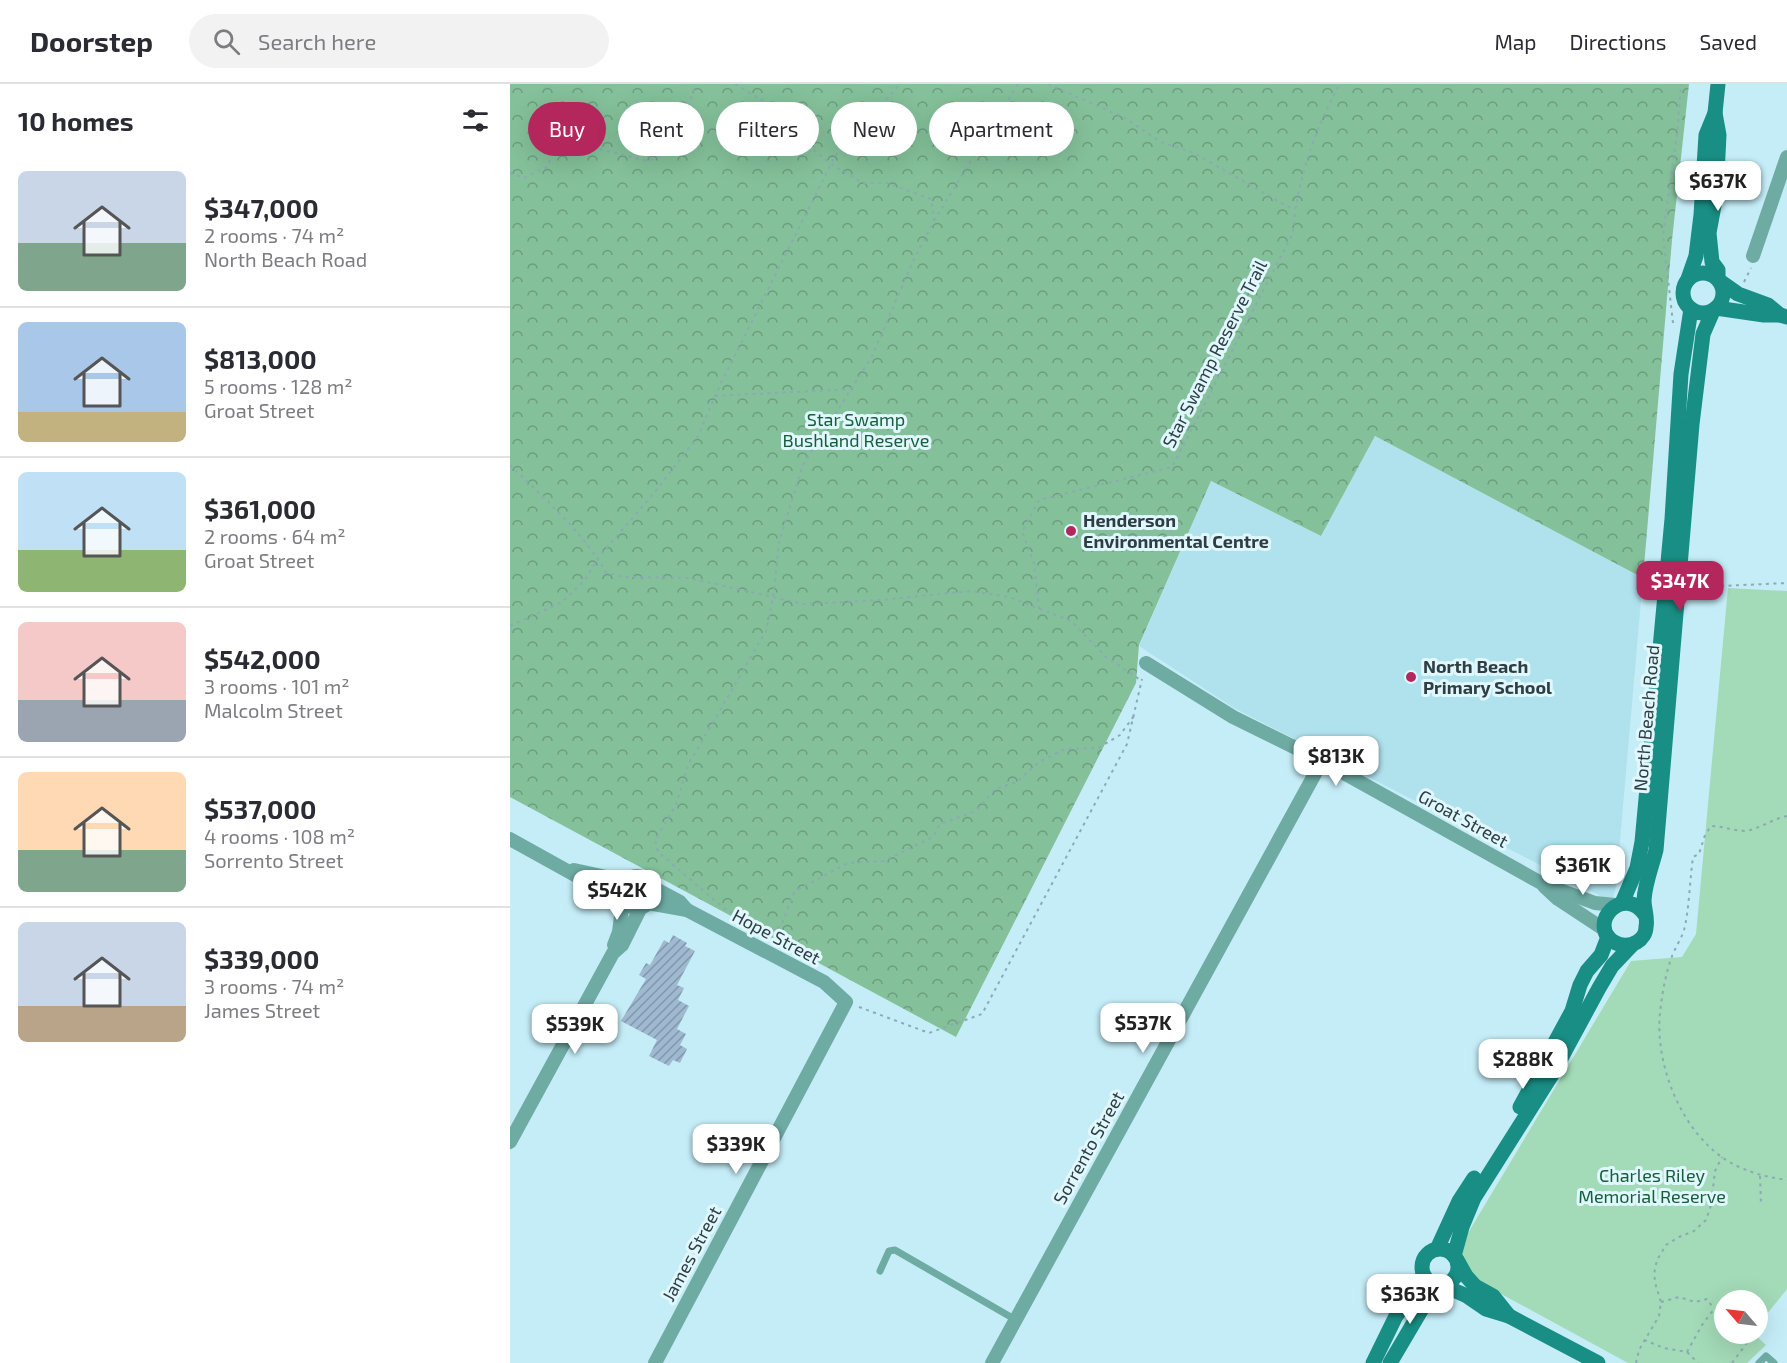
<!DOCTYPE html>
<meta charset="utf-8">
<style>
:root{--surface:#fff;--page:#f2f2f3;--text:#2b2b33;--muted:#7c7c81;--line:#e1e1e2;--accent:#b4275d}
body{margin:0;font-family:"Exo 2",sans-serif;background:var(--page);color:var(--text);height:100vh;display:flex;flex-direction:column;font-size:22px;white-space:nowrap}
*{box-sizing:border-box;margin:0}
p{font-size:20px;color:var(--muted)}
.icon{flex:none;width:33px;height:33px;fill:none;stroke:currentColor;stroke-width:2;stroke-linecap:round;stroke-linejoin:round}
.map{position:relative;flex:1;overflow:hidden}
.side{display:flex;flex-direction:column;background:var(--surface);width:510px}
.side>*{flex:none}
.guide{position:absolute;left:18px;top:18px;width:570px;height:54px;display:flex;gap:12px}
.needle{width:39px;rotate:298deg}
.fabs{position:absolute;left:1204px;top:1206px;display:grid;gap:12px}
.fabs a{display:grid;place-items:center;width:54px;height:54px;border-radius:50%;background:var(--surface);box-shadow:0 6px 24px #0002;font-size:30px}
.price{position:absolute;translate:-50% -51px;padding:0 14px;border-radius:12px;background:#fff;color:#222;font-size:20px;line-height:39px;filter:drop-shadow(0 2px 3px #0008)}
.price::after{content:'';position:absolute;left:50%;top:36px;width:18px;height:14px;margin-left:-9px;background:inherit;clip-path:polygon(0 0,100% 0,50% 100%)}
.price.active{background:var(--accent);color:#fff}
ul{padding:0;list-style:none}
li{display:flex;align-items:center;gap:18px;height:150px;padding:0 18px}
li+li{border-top:2px solid var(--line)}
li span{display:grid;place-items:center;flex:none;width:168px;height:120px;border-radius:9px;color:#555}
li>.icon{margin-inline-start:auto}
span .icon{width:72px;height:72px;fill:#fffc;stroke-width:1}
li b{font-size:26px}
h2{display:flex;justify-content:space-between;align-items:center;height:72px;padding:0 18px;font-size:26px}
.chip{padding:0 21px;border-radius:27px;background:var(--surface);box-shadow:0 6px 24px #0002;font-size:21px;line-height:54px}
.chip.active{background:var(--accent);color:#fff}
header{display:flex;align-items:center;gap:36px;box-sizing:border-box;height:84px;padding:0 30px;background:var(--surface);border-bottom:2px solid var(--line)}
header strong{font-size:28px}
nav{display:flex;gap:33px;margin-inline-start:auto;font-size:21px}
.search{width:420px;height:54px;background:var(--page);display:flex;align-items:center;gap:15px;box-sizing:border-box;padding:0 21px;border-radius:33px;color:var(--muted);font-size:22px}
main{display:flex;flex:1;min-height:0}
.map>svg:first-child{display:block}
.built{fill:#b0e2ee}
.forest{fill:url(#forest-crowns)}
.park{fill:#a3dab7}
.building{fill:url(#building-hatch)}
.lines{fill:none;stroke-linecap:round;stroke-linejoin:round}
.path{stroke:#8baab3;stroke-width:2;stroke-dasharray:3 4.5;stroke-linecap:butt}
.lane{stroke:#6eaba3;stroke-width:7}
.street{stroke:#6eaba3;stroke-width:14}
.secondary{stroke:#198e84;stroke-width:15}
.poi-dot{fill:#b4275d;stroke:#dff7fd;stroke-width:2}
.labels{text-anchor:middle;stroke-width:6;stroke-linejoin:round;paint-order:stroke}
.street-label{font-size:18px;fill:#2e3e42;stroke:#dff7fd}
.park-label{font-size:18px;fill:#185d39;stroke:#dff7fd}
.poi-label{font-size:18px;font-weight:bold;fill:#2e3e42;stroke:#dff7fd;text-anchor:start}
</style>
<header>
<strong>Doorstep</strong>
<div class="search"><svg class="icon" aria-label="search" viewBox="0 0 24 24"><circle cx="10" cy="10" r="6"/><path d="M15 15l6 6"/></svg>Search here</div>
<nav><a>Map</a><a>Directions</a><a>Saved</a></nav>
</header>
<main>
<section class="side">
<h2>10 homes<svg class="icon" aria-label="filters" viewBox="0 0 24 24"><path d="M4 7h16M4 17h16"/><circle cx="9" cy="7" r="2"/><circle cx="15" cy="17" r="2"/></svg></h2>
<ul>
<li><span style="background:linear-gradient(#c9d6e8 60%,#7fa58c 0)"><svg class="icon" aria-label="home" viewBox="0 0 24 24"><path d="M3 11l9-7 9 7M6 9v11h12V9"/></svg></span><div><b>$347,000</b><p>2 rooms · 74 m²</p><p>North Beach Road</p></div></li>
<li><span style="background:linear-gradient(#a9c7e8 75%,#c2b280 0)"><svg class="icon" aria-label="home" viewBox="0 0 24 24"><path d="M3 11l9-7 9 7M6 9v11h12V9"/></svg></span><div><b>$813,000</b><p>5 rooms · 128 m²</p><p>Groat Street</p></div></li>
<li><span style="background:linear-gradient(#bfe0f5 65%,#8fb573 0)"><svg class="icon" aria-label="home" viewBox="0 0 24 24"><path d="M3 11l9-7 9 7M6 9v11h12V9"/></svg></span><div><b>$361,000</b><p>2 rooms · 64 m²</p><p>Groat Street</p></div></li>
<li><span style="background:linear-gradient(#f6c9c9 65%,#9aa5b1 0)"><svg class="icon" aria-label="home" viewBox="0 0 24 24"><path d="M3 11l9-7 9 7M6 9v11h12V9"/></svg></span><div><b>$542,000</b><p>3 rooms · 101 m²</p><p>Malcolm Street</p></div></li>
<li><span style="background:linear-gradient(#ffd9b3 65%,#7fa58c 0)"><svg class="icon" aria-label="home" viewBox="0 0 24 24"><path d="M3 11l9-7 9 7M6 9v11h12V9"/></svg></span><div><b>$537,000</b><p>4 rooms · 108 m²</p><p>Sorrento Street</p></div></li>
<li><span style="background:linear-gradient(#c9d6e8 70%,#b9a48a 0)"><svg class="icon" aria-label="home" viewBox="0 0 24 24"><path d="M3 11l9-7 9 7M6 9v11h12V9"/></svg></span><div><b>$339,000</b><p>3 rooms · 74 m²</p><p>James Street</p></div></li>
</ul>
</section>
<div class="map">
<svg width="1277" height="1279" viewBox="0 0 1277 1279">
<defs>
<pattern id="forest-crowns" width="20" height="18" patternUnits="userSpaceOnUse" patternTransform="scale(1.5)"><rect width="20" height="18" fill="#84c09a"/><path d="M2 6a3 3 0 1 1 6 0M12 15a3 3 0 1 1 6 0" fill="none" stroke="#6c9d7f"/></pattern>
<pattern id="building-hatch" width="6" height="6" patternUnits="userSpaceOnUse" patternTransform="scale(1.5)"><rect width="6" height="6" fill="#9eb9d0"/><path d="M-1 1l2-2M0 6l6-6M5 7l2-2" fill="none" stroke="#8198aa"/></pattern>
</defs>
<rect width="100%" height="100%" fill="#c5edf8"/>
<!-- built -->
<path class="built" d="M865 352 1133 494 1106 803 1102 818 724 624 629 562 701 397 811 452Z"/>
<!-- forest -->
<path class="forest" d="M0 0H1179L1162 156 1133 494 865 352 811 452 701 397 629 561 626 599 446 953 0 713Z"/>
<!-- park -->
<path class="park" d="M1218 504 1277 507V1205L1248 1241V1216H1215V1250H1244L1256 1261 1237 1279H1118L962 1194 949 1164 1121 877 1172 873 1186 850Z"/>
<!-- building -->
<path class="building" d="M163 851 177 859 175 862 185 867 167 901 174 904 168 916 179 922 167 945 176 950 170 961 177 965 170 979 163 976 159 982 139 972 147 956 111 937 136 895 129 891 136 879 140 881 154 856 159 859Z"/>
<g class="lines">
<!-- path -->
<g class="path">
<path d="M225 0 281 34 295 59 321 80 353 99H377L421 115 424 137 403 177 362 272 293 381 269 458 263 514 256 547 178 681 166 721 145 756 148 768 216 826 266 847 272 839 285 807 338 779 374 777 423 753 430 740 466 727 485 705 507 698 529 678 555 665 588 664 610 651 624 632"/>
<path d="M538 0 613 33 651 58 684 69 784 126"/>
<path d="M0 89 14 94 37 83 49 55 138 77 163 65 164 36 178 25 185 0"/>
<path d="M424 137 508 0"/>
<path d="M1234 198 1241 184"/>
<path d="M1163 239 1153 151 1167 50 1171 0"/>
<path d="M205 312 342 305"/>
<path d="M0 381C31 411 76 451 96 489L116 493 179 494 294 520 371 516 461 507 499 513 561 537 596 573 632 597"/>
<path d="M1211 502 1277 499"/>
<path d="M529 525 524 479 512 448 529 416 662 383 783 149C786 99 805 44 830 0"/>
<path d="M0 542 52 518 75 496 88 474 145 408 188 352 210 301 325 72 386 5 388 0"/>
<path d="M1277 732C1262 735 1250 745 1235 747 1223 747 1214 742 1201 742L1195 751 1189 770 1183 773C1180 794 1179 827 1174 846 1171 856 1164 865 1161 875 1155 892 1152 911 1150 929 1145 980 1170 1044 1213 1074 1233 1087 1254 1093 1277 1096"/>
<path d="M349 923 419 949 472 930 617 660 632 595"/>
<path d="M1250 1092 1251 1121"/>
<path d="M1151 1218 1169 1213 1185 1218 1197 1215 1204 1225"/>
<path d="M1134 1256 1154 1264 1177 1268 1188 1279"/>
<path d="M1177 1268 1192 1241 1204 1225 1215 1223"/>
<path d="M1126 1279 1129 1266 1149 1232 1151 1218 1146 1202 1144 1190 1147 1176 1156 1161 1169 1153 1184 1147 1196 1136 1201 1121 1205 1087 1212 1073"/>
<path d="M1222 1279 1242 1252V1250"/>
</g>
<!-- lane -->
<g class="lane">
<path d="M370 1187 379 1167 385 1166 506 1236"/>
<path d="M1249 1279 1256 1272 1264 1279"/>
</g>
<!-- street -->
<g class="street">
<path d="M1243 172 1277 73"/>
<path d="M636 579 723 633 812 677 1033 800 1085 819 1105 821"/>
<path d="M0 755 72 795 112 814"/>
<path d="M64 786 115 797"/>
<circle cx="127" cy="808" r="16"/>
<path d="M1034 802 1048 815 1095 846"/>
<path d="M142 803 170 818 177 826 314 898 336 918 145 1279"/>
<path d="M138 819 177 826"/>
<path d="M104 861 109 848 113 817"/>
<path d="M0 1058 103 869 112 861 131 823"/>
<path d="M482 1279 812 677"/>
</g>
<!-- secondary -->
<g class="secondary">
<path d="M1208 0 1205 29 1209 51 1206 111 1199 149 1202 178 1208 186V195"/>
<circle cx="1193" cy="209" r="20"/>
<path d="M1178 195 1186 172 1191 131 1196 51 1205 29"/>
<path d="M1211 198 1228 210 1258 221 1270 231"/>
<path d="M1206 224 1254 231H1270L1277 233"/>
<path d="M1112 819 1127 784 1132 758 1162 435 1171 290 1181 225"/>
<path d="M1135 831C1114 799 1076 840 1104 858 1111 862 1120 862 1127 858 1132 855 1136 849 1136 843 1138 834 1134 825 1134 816 1135 799 1142 782 1146 766L1182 340 1193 250 1203 227"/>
<path d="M1010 1023 1062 927 1070 901 1077 887 1091 871 1098 853"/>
<circle cx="930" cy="1183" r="18"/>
<path d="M927 1165 949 1117 964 1094"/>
<path d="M944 1172 952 1143 964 1114 1043 989 1089 904 1102 882 1122 861"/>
<path d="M947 1176 956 1192 965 1202 983 1212 999 1232"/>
<path d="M932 1201 957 1212 976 1225 999 1232 1088 1279"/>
<path d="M863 1279 886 1232 907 1203 913 1191"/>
<path d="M880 1279 926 1201"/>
</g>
</g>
<!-- markers -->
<g class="poi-dot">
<circle cx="561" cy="447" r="6"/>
<circle cx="901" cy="593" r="6"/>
</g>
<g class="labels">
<!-- street labels -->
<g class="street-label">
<text transform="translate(705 270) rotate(-63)" y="6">Star Swamp Reserve Trail</text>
<text transform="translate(1137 634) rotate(-85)" y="6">North Beach Road</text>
<text transform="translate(953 735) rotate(29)" y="6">Groat Street</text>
<text transform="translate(266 853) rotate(28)" y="6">Hope Street</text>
<text transform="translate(579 1064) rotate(-61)" y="6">Sorrento Street</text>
<text transform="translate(182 1170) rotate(-62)" y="6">James Street</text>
</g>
<!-- park labels -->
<g class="park-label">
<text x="346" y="342">Star Swamp<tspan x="346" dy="21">Bushland Reserve</tspan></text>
<text x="1142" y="1098">Charles Riley<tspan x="1142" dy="21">Memorial Reserve</tspan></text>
</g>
<!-- poi labels -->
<g class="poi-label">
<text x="573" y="443">Henderson<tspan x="573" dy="21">Environmental Centre</tspan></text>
<text x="913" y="589">North Beach<tspan x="913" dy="21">Primary School</tspan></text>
</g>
</g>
</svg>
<div class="fabs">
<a><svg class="needle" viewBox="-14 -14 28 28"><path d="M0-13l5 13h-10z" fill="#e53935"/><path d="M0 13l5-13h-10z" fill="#7c7c81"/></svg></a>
</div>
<b class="price" style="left:1208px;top:128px">$637K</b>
<b class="price active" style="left:1170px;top:528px">$347K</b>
<b class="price" style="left:826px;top:703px">$813K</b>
<b class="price" style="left:1073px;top:812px">$361K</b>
<b class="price" style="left:107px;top:837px">$542K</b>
<b class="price" style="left:633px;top:970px">$537K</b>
<b class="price" style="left:65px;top:971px">$539K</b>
<b class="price" style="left:1013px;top:1006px">$288K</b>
<b class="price" style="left:226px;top:1091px">$339K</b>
<b class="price" style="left:900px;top:1241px">$363K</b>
<div class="guide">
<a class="chip active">Buy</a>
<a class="chip">Rent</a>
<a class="chip">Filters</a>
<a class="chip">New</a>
<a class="chip">Apartment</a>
</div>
</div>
</main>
